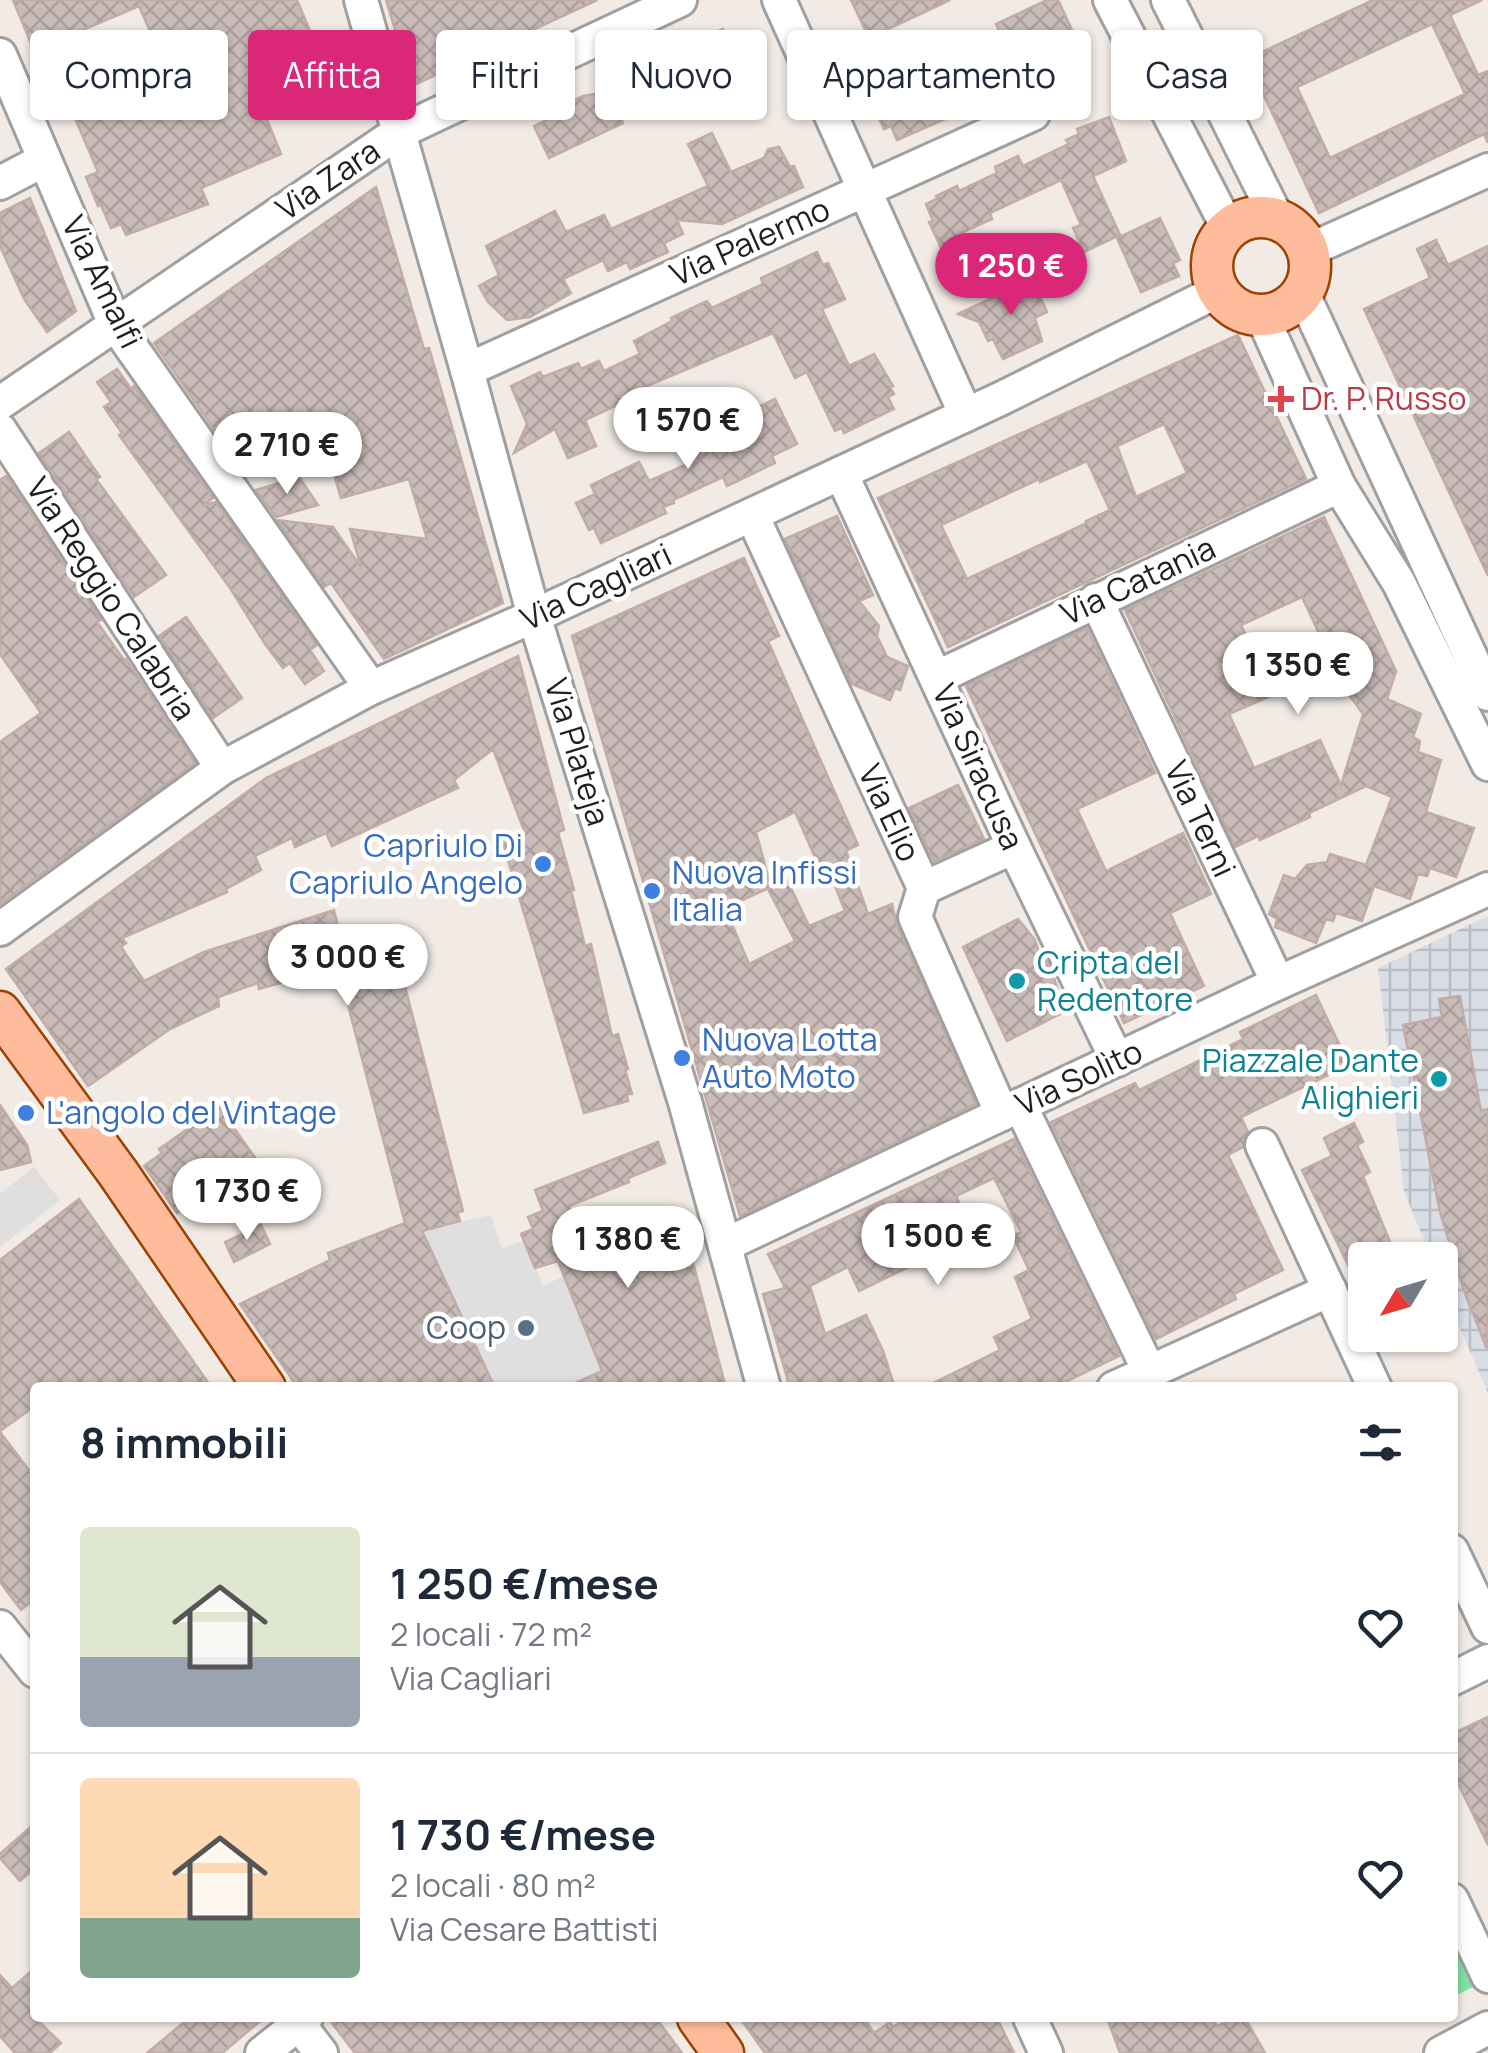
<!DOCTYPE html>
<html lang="it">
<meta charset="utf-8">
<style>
:root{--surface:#fff;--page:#f6f6f7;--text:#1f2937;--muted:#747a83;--line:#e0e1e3;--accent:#db2777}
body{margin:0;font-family:Manrope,sans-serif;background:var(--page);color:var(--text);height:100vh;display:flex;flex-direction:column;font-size:38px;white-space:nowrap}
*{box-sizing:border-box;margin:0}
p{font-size:32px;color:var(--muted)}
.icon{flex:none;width:55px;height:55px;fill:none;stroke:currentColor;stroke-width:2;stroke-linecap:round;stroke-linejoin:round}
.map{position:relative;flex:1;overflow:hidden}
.drawer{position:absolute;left:30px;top:1382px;width:1428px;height:640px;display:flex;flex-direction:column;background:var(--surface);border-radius:10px;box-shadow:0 2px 8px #0004}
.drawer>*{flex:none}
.banner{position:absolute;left:30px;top:30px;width:1430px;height:90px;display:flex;gap:20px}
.needle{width:65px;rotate:232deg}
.fabs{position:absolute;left:1348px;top:1242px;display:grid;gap:20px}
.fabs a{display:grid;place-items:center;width:110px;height:110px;border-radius:10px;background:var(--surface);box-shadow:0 2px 8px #0004;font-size:50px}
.price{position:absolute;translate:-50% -85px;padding:0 22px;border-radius:35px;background:#fff;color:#222;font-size:32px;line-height:65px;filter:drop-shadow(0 2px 5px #0008)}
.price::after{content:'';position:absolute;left:50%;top:60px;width:30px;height:22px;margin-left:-15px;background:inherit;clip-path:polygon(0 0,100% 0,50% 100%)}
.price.current{background:var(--accent);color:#fff}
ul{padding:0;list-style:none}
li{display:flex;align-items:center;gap:30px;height:250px;padding:0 50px}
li+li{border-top:2px solid var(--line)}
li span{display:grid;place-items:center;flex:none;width:280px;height:200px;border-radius:10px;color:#555}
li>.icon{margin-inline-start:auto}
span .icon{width:120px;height:120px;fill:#fffc;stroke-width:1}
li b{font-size:42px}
h2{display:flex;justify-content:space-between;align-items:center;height:120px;padding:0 50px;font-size:42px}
.chip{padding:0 35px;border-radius:10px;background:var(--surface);box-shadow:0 2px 8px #0004;font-size:35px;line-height:90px}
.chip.current{background:var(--accent);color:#fff}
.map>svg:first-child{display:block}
.pitch{fill:#80e3a5}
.parking{fill:#dfdfdf}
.plaza{fill:url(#plaza-grid)}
.building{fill:url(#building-cross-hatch);stroke:#c3aca7;stroke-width:2.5;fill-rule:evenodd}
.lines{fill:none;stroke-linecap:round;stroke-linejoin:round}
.minor-casing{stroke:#a0a0a0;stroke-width:38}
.major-casing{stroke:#9b4200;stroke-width:45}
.minor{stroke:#fff;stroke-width:32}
.major{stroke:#ffbc9c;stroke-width:40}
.health-dot{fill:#e0444e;stroke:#fff;stroke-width:4}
.shop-dot{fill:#3f7fe0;stroke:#fff;stroke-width:4}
.culture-dot{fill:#0f9aa8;stroke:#fff;stroke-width:4}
.service-dot{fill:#5c6f8a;stroke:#fff;stroke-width:4}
.labels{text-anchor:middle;stroke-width:9;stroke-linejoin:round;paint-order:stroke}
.street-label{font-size:32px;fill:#1f1f1f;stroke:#fff}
.health-label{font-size:32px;fill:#be3a42;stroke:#fff;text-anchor:start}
.shop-label{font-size:32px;fill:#366cbe;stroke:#fff;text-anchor:start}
.culture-label{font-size:32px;fill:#0d838f;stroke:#fff;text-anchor:start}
.service-label{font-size:32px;fill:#4e5e75;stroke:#fff;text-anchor:end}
</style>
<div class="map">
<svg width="1488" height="2053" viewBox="0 0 1488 2053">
<defs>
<pattern id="plaza-grid" width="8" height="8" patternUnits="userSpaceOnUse" patternTransform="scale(2.5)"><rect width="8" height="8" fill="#d9dde6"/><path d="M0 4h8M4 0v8" fill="none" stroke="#babdc5"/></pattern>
<pattern id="building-cross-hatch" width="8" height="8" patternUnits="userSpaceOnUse" patternTransform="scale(2.5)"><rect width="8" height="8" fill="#c9bbb8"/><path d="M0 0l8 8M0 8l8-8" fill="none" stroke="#aca09e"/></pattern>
</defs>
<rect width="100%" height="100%" fill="#f1eae5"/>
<!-- pitch -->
<path class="pitch" d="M1452 1924 1483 1982 1453 1997H1452Z"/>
<!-- parking -->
<g class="parking">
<path d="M34 1167 60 1200 0 1247V1194Z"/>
<path d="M491 1215 502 1249 524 1240 543 1286 564 1276 602 1371 562 1387H471L490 1377 422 1231Z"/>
</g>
<!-- plaza -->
<path class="plaza" d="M1488 916V1393L1440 1281V1260H1432L1404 1191 1378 968Z"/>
<!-- building -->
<g class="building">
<path d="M13 0H297L334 88 266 117 281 154 201 188 208 204 126 235 121 224 111 228 101 205 98 206 86 177 98 172 72 111 61 116ZM139 6 155 43 74 77 59 40Z"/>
<path d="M386 0H597L412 86Z"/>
<path d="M851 0H950L869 38Z"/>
<path d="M1047 0H1058L1087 62 1014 97 1000 67 1013 61 996 24Z"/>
<path d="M1373 0H1482L1450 15 1478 75 1488 71V143L1484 134 1319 213 1247 59ZM1432 24 1465 94 1330 158 1297 87Z"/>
<path d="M723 29 735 54 730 57 738 76 665 107 649 72 672 61 669 53Z"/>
<path d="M920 66 945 119 897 140 891 126 884 129 866 90Z"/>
<path d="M612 91 623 123 549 158 534 126 553 117 550 111 583 96Z"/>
<path d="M1109 117 1126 161 1093 176 1120 235 1084 252 1073 228 1081 225 1061 180 990 213 992 219 961 233 962 237 941 248 929 222 933 221 926 204 938 198 936 196 957 186 959 191 997 173 995 167 1018 156 1023 166 1069 144 1066 140 1079 134 1077 129Z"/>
<path d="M712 133 731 172 764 158 768 149 779 147 790 167 794 166 803 187 722 224 677 220 683 234 664 243 668 252 630 269 627 262 608 271 603 260 563 279 571 293 530 317 507 320 488 302 479 286 499 275 486 246 555 211 566 232 604 215 611 229 708 186 688 144Z"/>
<path d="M376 187 424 349 429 348 503 603 384 659 331 583 324 587 277 520 333 527 361 567 350 529 427 539 409 479 341 498 332 468 350 462 335 411 246 475 154 343Z"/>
<path d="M30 198 76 311 47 332 24 299 0 246V213Z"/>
<path d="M1160 218 1180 260 1173 263 1179 276 1141 292 1117 238Z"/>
<path d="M1436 240 1448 265 1488 246V576L1364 309 1430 278 1417 249Z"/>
<path d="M817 252 823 265 828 263 845 299 822 309 849 366 874 354 893 386 890 387 894 394 888 397 894 409 844 433 842 428 835 431 807 372 795 378 773 333 623 396 626 401 585 420 596 446 568 458 555 429 514 453 527 424 511 386 540 372 543 377 578 363 581 369 599 361 604 371 640 354 634 341 672 321 671 318 707 301 712 308 763 284 761 278Z"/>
<path d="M1032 279 1047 312 1035 318 1042 341 1003 359 993 339 988 341 979 322 958 314Z"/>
<path d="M1238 335 1306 479 948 647 878 498ZM1164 424 1187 473 1136 497 1117 446ZM1087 461 1110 510 1086 521 1087 523 967 579 941 525 1039 479 1040 482Z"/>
<path d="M117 369 131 389 134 386 213 498 202 506 216 502 317 645 310 650 324 671 305 684 290 663 283 668 265 644 230 588 119 435 122 433 104 407 111 402 97 382Z"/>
<path d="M775 399 797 444 772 456 775 463 727 486 723 477 673 500 674 503 663 507 666 513 601 543 594 528 589 530 576 503 595 494 591 485 639 462 649 481 697 460 695 455 700 453 694 441 723 428 722 424Z"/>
<path d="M69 432 100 477 96 479 166 575 134 597 39 453Z"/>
<path d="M6 476 101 620 97 622 124 660 126 659 195 763 0 904V742L41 713 0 654V480Z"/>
<path d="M299 477 318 505 276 517 256 490Z"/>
<path d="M837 516 873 595 859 601 879 626 877 636 887 657 908 666 900 690 895 688 890 700 852 684 785 539Z"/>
<path d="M1324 517 1396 671 1387 699 1421 714 1413 737 1420 741 1418 752 1441 760 1426 812 1474 828 1456 877 1430 868 1427 876 1418 874 1410 899 1374 886 1362 921 1336 913 1333 921 1326 919 1316 943 1275 927 1277 919 1269 914 1284 875 1295 879 1307 865 1327 862 1330 854 1366 865 1392 797 1366 786 1309 813 1310 817 1260 840 1258 836 1235 847 1125 610ZM1302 597 1323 642 1303 651 1323 694 1342 685 1363 714 1341 785 1320 740 1254 768 1229 714 1273 695 1241 625Z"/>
<path d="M744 558 779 636 768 641 858 845 846 851 868 914 892 904 897 925 976 1104 740 1216 572 636ZM795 812 818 864 825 861 845 911 809 926 787 880 768 889 795 941 749 964 725 908 771 887 756 832Z"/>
<path d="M186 617 242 698 213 718 159 636Z"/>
<path d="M1087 628 1155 773 1077 809 1106 871 1183 833 1211 894 1170 913 1204 986 1124 1023 966 686Z"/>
<path d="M518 656 564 830 558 832 574 890H571L585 946 591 944 612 1036 618 1034 628 1069H625L632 1094H627L628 1101 584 1113 502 840 525 833 493 749 454 780 458 788 332 846 326 833 295 847 292 838 255 856 261 870 226 889 227 892 122 938 126 943 121 947 144 981 204 952 334 910 343 948 386 937 388 946 394 944 463 1211 457 1212 460 1221 422 1231 495 1388H298L240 1304 330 1260 328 1253 405 1223 338 967 259 989 258 983 218 997 219 1006 170 1029 88 1086 6 969 266 778Z"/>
<path d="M958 785 984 839 934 861 909 808Z"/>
<path d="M1018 919 1035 940 1040 956 1048 962 1059 992 1062 1013 1007 1041 963 947Z"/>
<path d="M1316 995 1349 1065 1241 1117 1248 1132 1243 1147 1228 1155 1283 1270 1234 1294 1236 1299 1156 1339 1051 1122 1135 1083 1139 1090 1243 1039 1240 1032Z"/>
<path d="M1460 996 1481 1111 1488 1109 1487 1349 1464 1291 1440 1212 1403 1025 1442 1017 1439 999Z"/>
<path d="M0 1105 27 1145 31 1162 0 1170Z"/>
<path d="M219 1107 259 1163 200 1204 197 1199 177 1213 144 1166 162 1153 159 1149Z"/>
<path d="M1354 1123 1363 1142 1357 1145 1370 1172 1363 1176 1392 1247 1350 1269 1302 1170 1332 1156 1324 1138Z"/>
<path d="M1014 1139 1119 1356 1053 1388H923L1000 1350 994 1337 1032 1319 1015 1277 1029 1270 1013 1236 1021 1232 994 1178 956 1196 962 1209 933 1223 946 1249 859 1291 848 1267 810 1286 825 1334 866 1315 883 1351 895 1388H790L763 1294 785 1288 768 1254Z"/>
<path d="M658 1142 665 1163 628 1178 629 1182 569 1206 593 1268 687 1240 726 1388H564L602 1371 558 1261 535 1268 521 1234 533 1229 528 1217 543 1211 535 1190Z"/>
<path d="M79 1199 212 1388H35V1406L0 1431V1260Z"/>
<path d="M261 1225 270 1244 234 1262 225 1242Z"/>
<path d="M0 1432 35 1478V1599L21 1610 0 1582Z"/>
<path d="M1488 1717V1845L1452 1771V1734Z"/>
<path d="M35 1823V1868L20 1881 0 1858V1854Z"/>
<path d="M35 1968V2018L61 2043 50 2053H15L0 2036V1975L12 1988Z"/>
<path d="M189 2018H264L222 2053H147Z"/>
<path d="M328 2018H656L682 2053H355Z"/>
<path d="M740 2018H864L874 2033 890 2022 893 2027 906 2018H997L1014 2053H765Z"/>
<path d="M1107 2018H1212L1217 2026 1233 2018H1245L1265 2053H1120Z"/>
</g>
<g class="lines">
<defs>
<g id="minor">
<path d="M361 0 467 370 534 616 685 1102 764 1388"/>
<path d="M779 0 966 415"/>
<path d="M1110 0 1228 228"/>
<path d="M1168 0 1277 218"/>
<path d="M0 55 115 324 371 688"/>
<path d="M0 183 44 160"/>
<path d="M1309 250 1488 170"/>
<path d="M1303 294 1488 694"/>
<path d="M1262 316 1339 486 1399 583 1488 764"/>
<path d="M467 370 1033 114"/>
<path d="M0 403 399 132 680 0"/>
<path d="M0 430 222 768"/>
<path d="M841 473 1014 847 1117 1060"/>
<path d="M752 515 924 888 915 917 1002 1114"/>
<path d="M1096 600 1278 983"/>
<path d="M938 677 1339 486"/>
<path d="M924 888 1014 847"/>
<path d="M0 929 222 768 371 688 534 616 1000 399 1218 291"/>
<path d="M1020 1105 1149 1371"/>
<path d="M1262 1145 1375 1388"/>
<path d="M725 1245 1278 983 1488 889"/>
<path d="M1114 1388 1330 1290"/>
<path d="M1452 1551 1488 1627"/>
<path d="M0 1627 35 1671"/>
<path d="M1452 1679 1488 1661"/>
<path d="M1452 1900 1488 1976"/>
<path d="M294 2018 321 2053"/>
<path d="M1030 2018 1046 2053"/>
<path d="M262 2053 306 2018"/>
<path d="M1441 2053 1488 2028"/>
</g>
<g id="major">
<circle cx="1261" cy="266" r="49"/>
<path d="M0 1012 118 1173 265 1388"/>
<path d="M698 2018 723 2053"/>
</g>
</defs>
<!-- minor casing -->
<use href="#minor" class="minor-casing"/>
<!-- major casing -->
<use href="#major" class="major-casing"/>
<!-- minor -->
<use href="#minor" class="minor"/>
<!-- major -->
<use href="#major" class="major"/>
</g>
<!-- markers -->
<path class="health-dot" d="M1276 384h10v10h10v10h-10v10h-10v-10h-10v-10h10z"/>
<g class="shop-dot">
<circle cx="543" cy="864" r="10"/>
<circle cx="652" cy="891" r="10"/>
<circle cx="682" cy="1058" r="10"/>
<circle cx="26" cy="1113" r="10"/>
</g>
<g class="culture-dot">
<circle cx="1017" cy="981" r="10"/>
<circle cx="1439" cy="1079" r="10"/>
</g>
<circle class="service-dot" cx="526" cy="1328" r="10"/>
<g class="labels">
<!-- street labels -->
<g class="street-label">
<text transform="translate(328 180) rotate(-34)" y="11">Via Zara</text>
<text transform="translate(750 242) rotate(-24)" y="11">Via Palermo</text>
<text transform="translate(102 282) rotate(64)" y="11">Via Amalfi</text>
<text transform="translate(1138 581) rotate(-25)" y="11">Via Catania</text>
<text transform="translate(596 587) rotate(-25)" y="11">Via Cagliari</text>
<text transform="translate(111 599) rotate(57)" y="11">Via Reggio Calabria</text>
<text transform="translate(577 752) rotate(73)" y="11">Via Plateja</text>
<text transform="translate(978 767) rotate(66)" y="11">Via Siracusa</text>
<text transform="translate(889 813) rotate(65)" y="11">Via Elio</text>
<text transform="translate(1200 819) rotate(65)" y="11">Via Terni</text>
<text transform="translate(1079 1078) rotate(-25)" y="11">Via Solìto</text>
</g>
<!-- health labels -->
<g class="health-label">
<text x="1301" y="410">Dr. P. Russo</text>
</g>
<!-- shop labels -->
<g class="shop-label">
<text x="523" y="857" text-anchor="end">Capriulo Di<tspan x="523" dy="37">Capriulo Angelo</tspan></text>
<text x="672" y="884">Nuova Infissi<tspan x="672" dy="37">Italia</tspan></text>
<text x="702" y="1051">Nuova Lotta<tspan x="702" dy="37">Auto Moto</tspan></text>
<text x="46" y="1124">L'angolo del Vintage</text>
</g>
<!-- culture labels -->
<g class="culture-label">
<text x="1037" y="974">Cripta del<tspan x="1037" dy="37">Redentore</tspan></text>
<text x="1419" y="1072" text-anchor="end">Piazzale Dante<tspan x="1419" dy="37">Alighieri</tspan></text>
</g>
<!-- service labels -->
<g class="service-label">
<text x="506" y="1339">Coop</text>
</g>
</g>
</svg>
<div class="fabs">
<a><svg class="needle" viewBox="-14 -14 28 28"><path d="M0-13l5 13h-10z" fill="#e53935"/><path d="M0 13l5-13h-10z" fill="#747a83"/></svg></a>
</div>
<b class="price current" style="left:1011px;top:318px">1 250 €</b>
<b class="price" style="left:688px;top:472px">1 570 €</b>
<b class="price" style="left:287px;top:497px">2 710 €</b>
<b class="price" style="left:1298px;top:717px">1 350 €</b>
<b class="price" style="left:348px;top:1009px">3 000 €</b>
<b class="price" style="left:247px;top:1243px">1 730 €</b>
<b class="price" style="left:938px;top:1288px">1 500 €</b>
<b class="price" style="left:628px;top:1291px">1 380 €</b>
<div class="banner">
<a class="chip">Compra</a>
<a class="chip current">Affitta</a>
<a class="chip">Filtri</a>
<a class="chip">Nuovo</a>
<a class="chip">Appartamento</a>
<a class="chip">Casa</a>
</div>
<section class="drawer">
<h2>8 immobili<svg class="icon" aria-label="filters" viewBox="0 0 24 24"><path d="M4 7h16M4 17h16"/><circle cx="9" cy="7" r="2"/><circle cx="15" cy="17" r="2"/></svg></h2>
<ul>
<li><span style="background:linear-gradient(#dfe7d0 65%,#9aa5b1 0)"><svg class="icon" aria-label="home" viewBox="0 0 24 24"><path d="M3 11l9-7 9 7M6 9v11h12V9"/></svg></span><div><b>1 250 €/mese</b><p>2 locali · 72 m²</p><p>Via Cagliari</p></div><svg class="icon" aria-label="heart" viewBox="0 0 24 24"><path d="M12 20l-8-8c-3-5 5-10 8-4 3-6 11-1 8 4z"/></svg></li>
<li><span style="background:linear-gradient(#ffd9b3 70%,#7fa58c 0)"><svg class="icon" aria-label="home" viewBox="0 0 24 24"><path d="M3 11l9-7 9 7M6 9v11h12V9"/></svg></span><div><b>1 730 €/mese</b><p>2 locali · 80 m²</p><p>Via Cesare Battisti</p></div><svg class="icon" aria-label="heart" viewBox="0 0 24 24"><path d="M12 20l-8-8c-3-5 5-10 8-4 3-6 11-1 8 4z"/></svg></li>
</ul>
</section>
</div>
